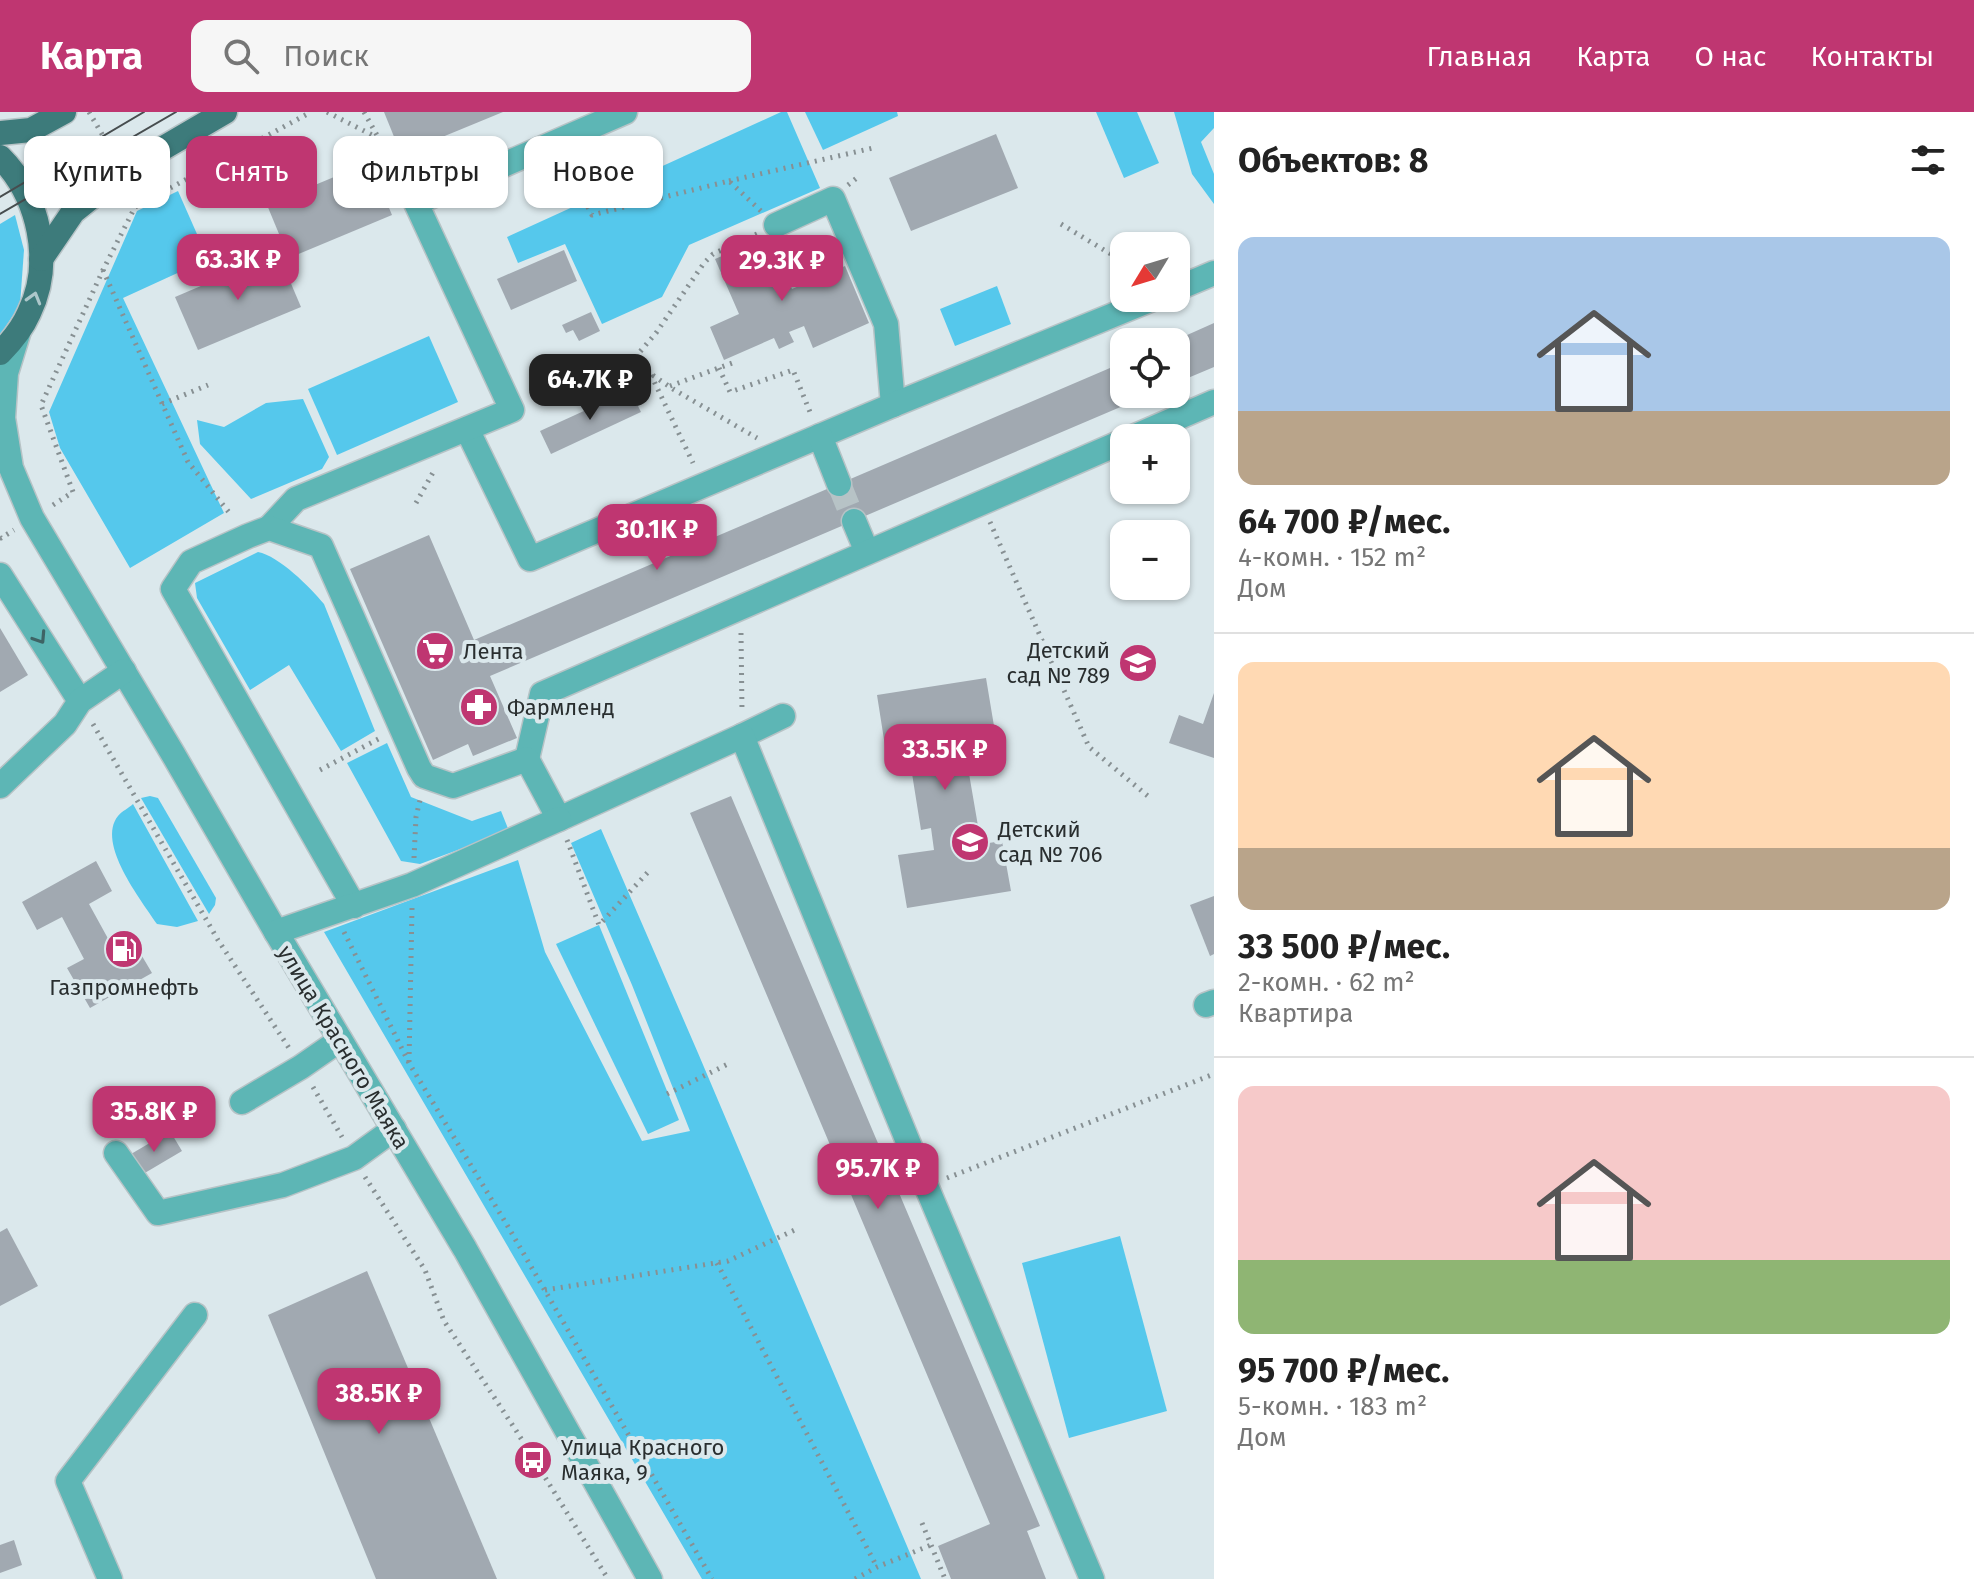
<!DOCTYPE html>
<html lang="ru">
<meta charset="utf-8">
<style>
:root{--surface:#fff;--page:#f6f6f6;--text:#222;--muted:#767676;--line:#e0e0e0;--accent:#bf3671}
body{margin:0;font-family:"Fira Sans",sans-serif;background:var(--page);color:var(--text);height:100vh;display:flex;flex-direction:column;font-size:30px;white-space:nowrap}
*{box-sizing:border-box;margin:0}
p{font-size:26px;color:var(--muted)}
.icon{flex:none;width:44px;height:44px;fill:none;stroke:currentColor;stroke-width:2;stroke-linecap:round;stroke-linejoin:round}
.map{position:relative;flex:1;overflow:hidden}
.panel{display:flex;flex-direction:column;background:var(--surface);width:760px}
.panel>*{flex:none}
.hud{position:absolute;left:24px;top:24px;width:760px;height:72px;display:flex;gap:16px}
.needle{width:52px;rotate:232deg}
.tools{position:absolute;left:1110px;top:120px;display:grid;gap:16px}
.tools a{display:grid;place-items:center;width:80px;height:80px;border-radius:16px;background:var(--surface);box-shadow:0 2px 6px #0004;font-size:40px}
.price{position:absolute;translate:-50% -68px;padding:0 18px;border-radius:16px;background:var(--accent);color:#fff;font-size:26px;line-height:52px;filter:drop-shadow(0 2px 4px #0008)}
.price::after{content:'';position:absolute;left:50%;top:48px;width:24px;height:18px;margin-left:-12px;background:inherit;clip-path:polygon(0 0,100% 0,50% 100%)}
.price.on{background:#222;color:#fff}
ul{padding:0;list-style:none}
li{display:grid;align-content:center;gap:16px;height:424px;padding:0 24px}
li+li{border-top:2px solid var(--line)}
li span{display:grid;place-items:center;height:248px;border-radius:16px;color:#555}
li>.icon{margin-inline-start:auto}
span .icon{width:144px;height:144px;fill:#fffc;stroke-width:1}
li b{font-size:34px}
h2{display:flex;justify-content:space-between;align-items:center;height:96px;padding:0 24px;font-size:34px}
.tag{padding:0 28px;border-radius:16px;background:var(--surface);box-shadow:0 2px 6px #0004;font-size:28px;line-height:72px}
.tag.on{background:var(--accent);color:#fff}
header{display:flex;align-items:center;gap:48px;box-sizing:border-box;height:112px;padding:0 40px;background:var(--accent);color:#fff}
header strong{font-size:38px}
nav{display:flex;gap:44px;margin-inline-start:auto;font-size:28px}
.search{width:560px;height:72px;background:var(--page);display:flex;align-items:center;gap:20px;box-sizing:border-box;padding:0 28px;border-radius:16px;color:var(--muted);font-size:30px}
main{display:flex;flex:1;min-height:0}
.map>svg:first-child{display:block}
.green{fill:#55c8ec}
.building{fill:#a1a9b1}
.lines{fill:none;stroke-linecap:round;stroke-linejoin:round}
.minor-tunnel{stroke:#b7c3c6;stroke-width:24;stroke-dasharray:24 12;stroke-linecap:butt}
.minor-casing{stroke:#b7c3c6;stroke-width:27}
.major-casing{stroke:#b7c3c6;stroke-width:27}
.path{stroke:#879093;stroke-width:5;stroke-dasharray:2 6;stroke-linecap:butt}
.minor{stroke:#5db6b5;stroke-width:24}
.major{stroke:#3d7b7b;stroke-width:24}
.tram{stroke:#474d4f;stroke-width:2}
.oneway{stroke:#acc7ca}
.oneway2{stroke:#3e6465}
.labels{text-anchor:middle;stroke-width:8;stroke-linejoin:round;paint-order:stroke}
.poi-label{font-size:22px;fill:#292e2f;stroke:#dbe8ec;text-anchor:start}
.street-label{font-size:22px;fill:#292e2f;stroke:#dbe8ec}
</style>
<header>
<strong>Карта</strong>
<div class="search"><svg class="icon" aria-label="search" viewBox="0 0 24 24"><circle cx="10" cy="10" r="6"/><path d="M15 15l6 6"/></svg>Поиск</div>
<nav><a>Главная</a><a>Карта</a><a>О нас</a><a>Контакты</a></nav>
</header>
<main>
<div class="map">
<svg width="1214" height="1467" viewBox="0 0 1214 1467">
<rect width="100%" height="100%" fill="#dbe8ec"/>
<!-- green -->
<g class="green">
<path d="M781 0H787L820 76 689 133 662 185 602 212 565 132 518 151 507 125Z"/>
<path d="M805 0H897L898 4 823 38Z"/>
<path d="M1096 0H1137L1159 51 1124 66Z"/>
<path d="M1174 0H1214V16L1201 30 1214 62V92L1192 62Z"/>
<path d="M178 79 208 147 123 186 224 401 130 456 60 336 49 300 137 99Z"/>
<path d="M15 103 24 138 20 193 0 223V112Z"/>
<path d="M997 174 1011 212 955 234 940 197Z"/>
<path d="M429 224 458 290 337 343 308 277Z"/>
<path d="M303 287 329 345 322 357 251 387 200 332 197 308 224 315 266 291Z"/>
<path d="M258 440C279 444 310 475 324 492L375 619 341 639 289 553 250 578 197 486 195 471Z"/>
<path d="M387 631 411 685 472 709 501 699 509 719 420 752 401 749 347 651Z"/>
<path d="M150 684 158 686 216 786 215 793 209 802 141 686Z"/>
<path d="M133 692 198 809 177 815 157 812C141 788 96 731 118 704 122 699 129 696 133 692Z"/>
<path d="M601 717 698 941 921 1467H702L324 820 518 748 545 840 642 1029 690 1019 632 873 571 731Z"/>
<path d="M599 813 679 1008 648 1022 556 832Z"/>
<path d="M1120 1124 1167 1299 1069 1326 1022 1151Z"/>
</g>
<!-- building -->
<g class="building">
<path d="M384 0H503L401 42Z"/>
<path d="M996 22 1018 76 911 119 889 66Z"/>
<path d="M370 50 392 103 289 146 267 93Z"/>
<path d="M769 124 792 177 845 154 869 211 813 236 804 214 789 220 794 230 779 237 774 226 724 248 710 215 739 202 715 147Z"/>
<path d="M564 138 577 169 511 198 497 167Z"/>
<path d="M278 141 301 195 198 238 175 185Z"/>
<path d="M591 200 600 219 579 229 573 218 566 221 562 213Z"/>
<path d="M1214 211V255L1176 271V228Z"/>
<path d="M1124 250V282H1151L490 564 517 626 473 644 468 632 433 648 350 457 429 423 474 528Z"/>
<path d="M630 278 641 300 551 342 540 319Z"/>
<path d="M0 516 28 563 0 580Z"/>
<path d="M986 566 995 620 955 626 958 645 966 644 978 714 966 716 969 734 1002 729 1011 779 907 796 898 743 934 738 931 716 921 718 910 649 923 647 920 628 885 634 877 583Z"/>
<path d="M1214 581V646L1169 631 1179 603 1203 612Z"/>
<path d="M731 684 1040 1414 1027 1419 1046 1467H951L938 1434 990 1412 690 701Z"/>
<path d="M96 749 112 779 89 792 111 832 129 822 152 861 90 896 67 856 84 847 62 805 37 818 22 790Z"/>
<path d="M1214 784V842L1210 844 1190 793Z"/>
<path d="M170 1019 182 1039 138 1065 126 1045Z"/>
<path d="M7 1116 38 1174 0 1194V1120Z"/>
<path d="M367 1159 497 1467H376L268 1203Z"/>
<path d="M14 1428 22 1453 0 1461V1433Z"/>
</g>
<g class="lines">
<!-- minor-tunnel -->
<path class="minor-tunnel" d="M839 372 854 409"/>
<defs>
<g id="minor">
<path d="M776 113 833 87 886 212 893 293"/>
<path d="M1176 177 1214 161"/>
<path d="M18 222 6 261 3 306 11 356 32 406 173 642 276 820 465 1137 650 1467"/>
<path d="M467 317 530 447 893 293 1155 186"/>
<path d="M820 324 839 372"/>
<path d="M1131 326 1214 290"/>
<path d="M854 409 867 440"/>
<path d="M269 416 296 387 512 298 416 91 625 0"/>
<path d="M0 463 80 589"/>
<path d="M742 624 783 604"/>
<path d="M527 647 542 582 1124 329"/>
<path d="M0 674 65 612 80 589 124 559"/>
<path d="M354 794 173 477 191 450 248 424 269 416 321 434 419 656 424 664 453 674 527 647 559 707 742 624 922 1064 1092 1467"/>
<path d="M276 820 412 773 559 707"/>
<path d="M1206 893 1214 890"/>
<path d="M242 990 301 955 340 928"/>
<path d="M116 1041 158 1101 283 1073 354 1046 394 1017"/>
<path d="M110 1467 68 1369 195 1203"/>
</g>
<g id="major">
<path d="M0 21 31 18 64 0"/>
<path d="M0 45C39 84 54 150 29 201 22 217 12 229 0 241"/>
<path d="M41 147 73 100 124 59 225 0"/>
</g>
</defs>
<!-- minor casing -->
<use href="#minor" class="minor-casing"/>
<!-- major casing -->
<use href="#major" class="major-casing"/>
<!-- path -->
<g class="path">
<path d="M89 0 112 39"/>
<path d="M327 0 376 25"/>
<path d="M364 0 405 73"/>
<path d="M566 52 592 103 729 69 761 99"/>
<path d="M729 69 873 36"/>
<path d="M848 73 858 65"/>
<path d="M1061 112 1124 150"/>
<path d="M757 122 713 142 704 151 656 221 632 249 673 277 757 326"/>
<path d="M103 158 188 350 232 404"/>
<path d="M719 256 730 280 793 258 812 305"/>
<path d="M651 263 693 351"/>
<path d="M670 274 735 250"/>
<path d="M162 292 208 273"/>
<path d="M416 391 435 357"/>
<path d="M53 393 73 380 41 293 103 158 135 95 311 0"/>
<path d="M990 410 1089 635 1149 685"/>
<path d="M0 425 1 426 14 418"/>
<path d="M741 521 742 599"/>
<path d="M93 612 218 828 289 936"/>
<path d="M320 658 382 625"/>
<path d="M567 728 599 813 649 759"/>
<path d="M414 746 416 705 420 688"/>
<path d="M344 820 409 951 507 1113 712 1467"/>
<path d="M409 950 412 796"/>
<path d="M313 975 342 1025"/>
<path d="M667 982 730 951"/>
<path d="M365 1065 425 1158 444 1209 517 1320 608 1467"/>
<path d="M947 1066 1214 962"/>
<path d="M717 1151 877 1455"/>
<path d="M545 1178 728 1149 799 1116"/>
<path d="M922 1411 945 1467"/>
<path d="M855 1467 877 1455 931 1433"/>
</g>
<!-- minor -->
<use href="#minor" class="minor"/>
<!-- major -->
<use href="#major" class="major"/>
<!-- tram -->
<g class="tram">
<path d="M0 85 144 0"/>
<path d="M0 102 176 0"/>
</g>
</g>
<!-- one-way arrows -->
<defs><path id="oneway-chevron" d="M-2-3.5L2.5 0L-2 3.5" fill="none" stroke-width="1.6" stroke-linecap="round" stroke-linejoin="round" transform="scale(2)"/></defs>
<use class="oneway" href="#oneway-chevron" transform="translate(34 186) rotate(-74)"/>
<use class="oneway2" href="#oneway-chevron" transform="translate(40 526) rotate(57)"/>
<!-- icons -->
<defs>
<symbol id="supermarket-disc" viewBox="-11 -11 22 22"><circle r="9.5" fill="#bf3671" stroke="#dbe8ec"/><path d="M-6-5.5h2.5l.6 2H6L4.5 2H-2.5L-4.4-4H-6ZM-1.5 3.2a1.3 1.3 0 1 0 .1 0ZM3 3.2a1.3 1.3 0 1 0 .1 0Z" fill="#fff"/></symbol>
<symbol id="school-disc" viewBox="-11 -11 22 22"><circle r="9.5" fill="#bf3671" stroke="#dbe8ec"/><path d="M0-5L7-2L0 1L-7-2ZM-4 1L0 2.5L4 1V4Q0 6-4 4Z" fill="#fff"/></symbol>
<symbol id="pharmacy-disc" viewBox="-11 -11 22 22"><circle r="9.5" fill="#bf3671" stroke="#dbe8ec"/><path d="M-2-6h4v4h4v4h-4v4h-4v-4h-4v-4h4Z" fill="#fff"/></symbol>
<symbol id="fuel-disc" viewBox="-11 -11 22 22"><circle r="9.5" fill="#bf3671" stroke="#dbe8ec"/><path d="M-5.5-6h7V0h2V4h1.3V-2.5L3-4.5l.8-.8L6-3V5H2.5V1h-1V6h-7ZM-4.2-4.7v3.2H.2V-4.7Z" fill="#fff"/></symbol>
<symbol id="bus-disc" viewBox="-11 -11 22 22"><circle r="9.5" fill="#bf3671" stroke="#dbe8ec"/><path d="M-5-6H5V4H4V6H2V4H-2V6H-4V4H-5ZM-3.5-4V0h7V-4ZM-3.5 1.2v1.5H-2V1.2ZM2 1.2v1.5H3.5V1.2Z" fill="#fff"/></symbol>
</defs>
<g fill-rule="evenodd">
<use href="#supermarket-disc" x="413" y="517" width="44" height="44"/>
<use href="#school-disc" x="1116" y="529" width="44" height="44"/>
<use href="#pharmacy-disc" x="457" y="573" width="44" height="44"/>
<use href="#school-disc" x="948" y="708" width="44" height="44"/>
<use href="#fuel-disc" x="102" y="815" width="44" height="44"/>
<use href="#bus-disc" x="511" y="1326" width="44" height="44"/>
</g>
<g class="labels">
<!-- poi labels -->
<g class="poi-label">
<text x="1110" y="546" text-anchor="end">Детский<tspan x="1110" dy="25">сад № 789</tspan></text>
<text x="463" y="547">Лента</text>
<text x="507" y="603">Фармленд</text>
<text x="998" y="725">Детский<tspan x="998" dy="25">сад № 706</tspan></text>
<text x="124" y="883" text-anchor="middle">Газпромнефть</text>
<text x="561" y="1343">Улица Красного<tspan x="561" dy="25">Маяка, 9</tspan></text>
</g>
<!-- street labels -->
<g class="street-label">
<text transform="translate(344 935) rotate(59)" y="8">улица Красного Маяка</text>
</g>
</g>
</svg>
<div class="tools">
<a><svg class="needle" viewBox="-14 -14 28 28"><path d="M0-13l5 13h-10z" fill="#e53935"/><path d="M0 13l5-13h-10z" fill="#767676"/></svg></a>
<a><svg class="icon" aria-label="locate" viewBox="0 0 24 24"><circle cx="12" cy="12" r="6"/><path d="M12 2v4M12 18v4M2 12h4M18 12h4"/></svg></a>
<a>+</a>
<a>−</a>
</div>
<b class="price" style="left:238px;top:190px">63.3K ₽</b>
<b class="price" style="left:782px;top:191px">29.3K ₽</b>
<b class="price on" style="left:590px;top:310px">64.7K ₽</b>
<b class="price" style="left:657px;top:460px">30.1K ₽</b>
<b class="price" style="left:945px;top:680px">33.5K ₽</b>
<b class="price" style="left:154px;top:1042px">35.8K ₽</b>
<b class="price" style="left:878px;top:1099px">95.7K ₽</b>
<b class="price" style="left:379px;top:1324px">38.5K ₽</b>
<div class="hud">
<a class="tag">Купить</a>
<a class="tag on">Снять</a>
<a class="tag">Фильтры</a>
<a class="tag">Новое</a>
</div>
</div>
<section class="panel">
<h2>Объектов: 8<svg class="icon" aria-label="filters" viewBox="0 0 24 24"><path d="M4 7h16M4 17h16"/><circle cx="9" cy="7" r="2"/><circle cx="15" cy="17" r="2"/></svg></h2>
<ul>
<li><span style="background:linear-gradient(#a9c7e8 70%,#b9a48a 0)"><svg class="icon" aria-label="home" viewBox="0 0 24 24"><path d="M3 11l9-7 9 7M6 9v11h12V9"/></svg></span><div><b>64 700 ₽/мес.</b><p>4-комн. · 152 m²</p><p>Дом</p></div></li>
<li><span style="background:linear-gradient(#ffd9b3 75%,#b9a48a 0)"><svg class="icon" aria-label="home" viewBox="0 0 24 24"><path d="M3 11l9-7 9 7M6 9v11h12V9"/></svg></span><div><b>33 500 ₽/мес.</b><p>2-комн. · 62 m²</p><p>Квартира</p></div></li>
<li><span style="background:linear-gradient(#f6c9c9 70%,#8fb573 0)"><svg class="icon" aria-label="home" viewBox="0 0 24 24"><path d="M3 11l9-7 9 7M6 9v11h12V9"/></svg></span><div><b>95 700 ₽/мес.</b><p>5-комн. · 183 m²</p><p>Дом</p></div></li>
</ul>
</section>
</main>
